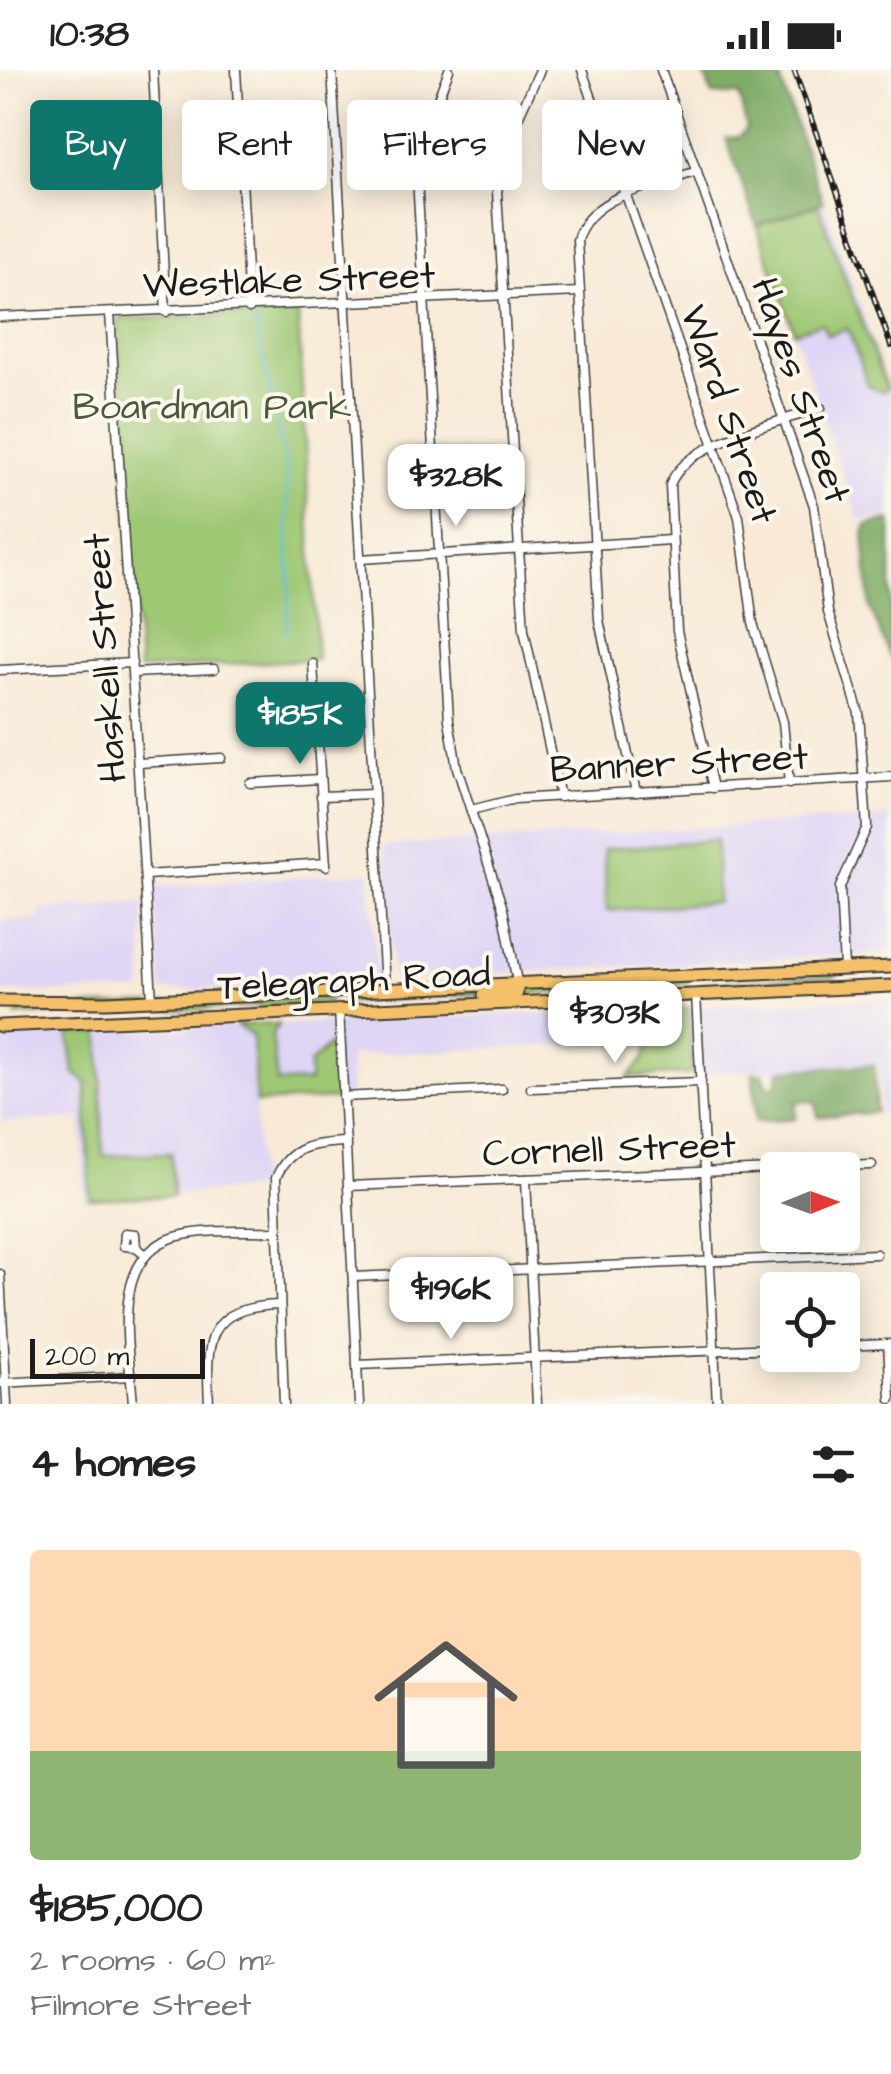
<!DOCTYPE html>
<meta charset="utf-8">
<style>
:root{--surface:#fff;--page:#f6f6f6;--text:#222;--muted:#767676;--line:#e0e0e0;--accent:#0f766e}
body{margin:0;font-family:"Architects Daughter",sans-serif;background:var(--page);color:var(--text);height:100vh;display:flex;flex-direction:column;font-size:38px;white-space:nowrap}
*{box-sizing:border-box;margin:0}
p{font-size:32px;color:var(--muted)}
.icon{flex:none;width:55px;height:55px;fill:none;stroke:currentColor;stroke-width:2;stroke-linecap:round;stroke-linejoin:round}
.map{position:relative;height:1334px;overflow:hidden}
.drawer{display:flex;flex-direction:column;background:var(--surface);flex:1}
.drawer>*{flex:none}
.banner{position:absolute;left:30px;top:30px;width:832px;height:90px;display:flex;gap:20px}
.needle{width:65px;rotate:89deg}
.tools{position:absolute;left:760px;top:1082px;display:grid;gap:20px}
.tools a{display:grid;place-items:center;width:100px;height:100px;border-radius:10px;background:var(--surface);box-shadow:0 5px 25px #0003;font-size:50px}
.scale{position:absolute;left:30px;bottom:25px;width:175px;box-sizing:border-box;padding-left:10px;border:5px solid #1c1c1c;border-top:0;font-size:28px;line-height:35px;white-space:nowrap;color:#1c1c1c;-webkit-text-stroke:8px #fbf7ec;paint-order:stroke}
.price{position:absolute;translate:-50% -85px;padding:0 22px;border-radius:20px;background:#fff;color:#222;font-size:32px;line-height:65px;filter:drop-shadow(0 2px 5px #0008)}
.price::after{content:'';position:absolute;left:50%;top:60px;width:30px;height:22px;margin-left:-15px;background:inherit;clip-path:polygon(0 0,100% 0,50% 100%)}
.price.active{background:var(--accent);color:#fff}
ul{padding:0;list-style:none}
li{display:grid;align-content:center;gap:20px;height:530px;padding:0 30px}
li+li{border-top:2px solid var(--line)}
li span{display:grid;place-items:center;height:310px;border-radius:10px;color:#555}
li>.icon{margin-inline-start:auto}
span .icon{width:180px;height:180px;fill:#fffc;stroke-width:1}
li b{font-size:42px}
h2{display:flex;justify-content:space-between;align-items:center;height:120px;padding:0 30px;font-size:42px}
.pill{padding:0 35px;border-radius:10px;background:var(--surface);box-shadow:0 5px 25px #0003;font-size:35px;line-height:90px}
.pill.active{background:var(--accent);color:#fff}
.status{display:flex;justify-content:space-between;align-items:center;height:70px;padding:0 50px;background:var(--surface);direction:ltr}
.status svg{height:28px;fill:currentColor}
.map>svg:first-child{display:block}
.built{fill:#dfd5f5}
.green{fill:#9fc875;stroke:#5e7248;stroke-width:2.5}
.forest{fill:#7fac66;stroke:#4e6441;stroke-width:2.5}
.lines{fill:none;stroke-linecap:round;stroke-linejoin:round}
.stream{stroke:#5dc2db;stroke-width:2.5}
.street-casing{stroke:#3d3b38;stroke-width:11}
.primary-casing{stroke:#3d3b38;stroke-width:15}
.street{stroke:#fff;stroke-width:8}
.primary{stroke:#f4c16a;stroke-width:11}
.rail-casing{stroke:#1c1c1c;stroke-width:6}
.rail{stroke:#fbf7ec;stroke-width:2.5;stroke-dasharray:8;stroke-linecap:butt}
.labels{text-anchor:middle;stroke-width:8;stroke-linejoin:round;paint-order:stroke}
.street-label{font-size:38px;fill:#1c1c1c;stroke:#fbf7ec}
.park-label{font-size:38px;fill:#4a583b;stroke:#fbf7ec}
</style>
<div class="status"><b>10:38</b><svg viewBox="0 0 49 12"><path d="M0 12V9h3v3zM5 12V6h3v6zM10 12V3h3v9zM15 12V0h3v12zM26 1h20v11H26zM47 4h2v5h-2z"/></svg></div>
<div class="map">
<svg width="891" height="1334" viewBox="0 0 891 1334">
<rect width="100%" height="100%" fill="#fbf7ec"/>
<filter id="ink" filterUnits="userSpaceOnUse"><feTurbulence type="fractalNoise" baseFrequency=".01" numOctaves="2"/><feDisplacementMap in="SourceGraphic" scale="20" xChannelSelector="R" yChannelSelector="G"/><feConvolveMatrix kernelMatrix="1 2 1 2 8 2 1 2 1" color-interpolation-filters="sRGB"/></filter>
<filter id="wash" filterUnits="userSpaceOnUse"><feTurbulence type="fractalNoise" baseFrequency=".0048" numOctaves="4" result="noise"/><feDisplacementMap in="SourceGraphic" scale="40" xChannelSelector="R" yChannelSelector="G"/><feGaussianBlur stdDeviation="2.25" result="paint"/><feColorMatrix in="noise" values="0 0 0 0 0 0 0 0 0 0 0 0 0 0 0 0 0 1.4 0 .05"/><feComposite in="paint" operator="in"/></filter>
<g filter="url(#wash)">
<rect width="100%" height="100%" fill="#f8ead7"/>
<!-- built -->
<g class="built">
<path d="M823 131 891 325 890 448 859 450 757 156Z"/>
<path d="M891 747V883L393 908 385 776Z"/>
<path d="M369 802 378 911 162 921 154 817Z"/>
<path d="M144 833 143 922H0V851L39 849 40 840Z"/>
<path d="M891 928V1044H881L878 993 690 1004 688 970 350 985 351 1029 255 1034 259 1119 85 1131 81 1048 0 1052V967Z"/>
</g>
<!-- green -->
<g class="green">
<path d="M818 135 887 319 881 322 868 315 848 259 827 265 822 253 794 262 757 156Z"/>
<path d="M298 243 317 589 139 600 117 249Z"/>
<path d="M716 770 717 832 607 841 604 779Z"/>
<path d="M837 904 835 908 701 915 704 913Z"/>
<path d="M687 910V917L526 924 527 917Z"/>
<path d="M513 918 508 922 344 932 347 929Z"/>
<path d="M330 926 329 933 164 941V934Z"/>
<path d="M150 934 146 939 17 945 24 939Z"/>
<path d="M689 938 692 1004 628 1007 644 989 650 971 660 970 658 940Z"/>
<path d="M279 954 272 963 277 1013 309 1012V994L333 971 337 1029 256 1033 252 965 236 955Z"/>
<path d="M69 963H100L103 1086 171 1083 173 1126 90 1129 86 1012 74 1002Z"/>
</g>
<!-- forest -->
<g class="forest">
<path d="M703 0H777L823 132 757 156 726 68 739 67 747 58 739 25H712Z"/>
<path d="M891 450V589L870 537 864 464 867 455Z"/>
<path d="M874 995 876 1042 818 1047 815 1031 796 1032V1048L756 1052 753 1003 763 1004 767 1016H776L780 1000Z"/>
</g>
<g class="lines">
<!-- stream -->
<path class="stream" d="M255 250 286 396 290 520 286 563"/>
</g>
</g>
<g filter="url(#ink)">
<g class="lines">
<defs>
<g id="street">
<path d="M153 0 166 242"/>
<path d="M236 0 249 239"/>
<path d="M332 0 385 917"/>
<path d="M449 0 425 62 417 108 449 650 457 698 503 839 517 912"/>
<path d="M540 0 506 74 497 122 524 560 560 727"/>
<path d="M582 0 739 447 753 553 783 652 789 714"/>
<path d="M661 0 814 436 828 542 859 643 867 757 840 817 844 898"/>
<path d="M110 243 152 929"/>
<path d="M0 247 580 222"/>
<path d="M360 489 671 470"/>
<path d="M313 594 326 796"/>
<path d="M0 600 132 593"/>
<path d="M133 603 214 599"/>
<path d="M246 626 315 622"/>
<path d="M139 693 221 688"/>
<path d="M250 713 320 709"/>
<path d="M713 718 677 561 670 415C686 371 779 353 821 338"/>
<path d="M636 722 599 550 577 170C590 123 657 116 697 101"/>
<path d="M321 726 374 724"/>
<path d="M471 740 515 729 891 707"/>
<path d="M146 805 326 793"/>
<path d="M696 924 717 1334"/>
<path d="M339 939 359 1334"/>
<path d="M531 1018 701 1012"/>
<path d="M343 1027 502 1019"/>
<path d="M526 1109 537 1334"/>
<path d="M348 1116 872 1095"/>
<path d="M136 1177 135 1164 125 1163 124 1176 136 1177 146 1185"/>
<path d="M0 1204 7 1334"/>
<path d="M353 1207 876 1184"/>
<path d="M842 1276 888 1274 891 1329"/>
<path d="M357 1295 778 1278"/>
<path d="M0 1313 132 1306"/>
<path d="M133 1334C130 1282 107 1188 175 1167 206 1158 244 1162 276 1161"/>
<path d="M209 1334C206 1271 205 1237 280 1235"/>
<path d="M284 1334 276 1108C289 1076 314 1073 346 1072"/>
</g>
<g id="primary">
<path d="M484 925 517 923V912"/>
<path d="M0 931 106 932 891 897"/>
<path d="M0 956 891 916"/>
</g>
</defs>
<!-- street casing -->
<use href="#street" class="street-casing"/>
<!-- primary casing -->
<use href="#primary" class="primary-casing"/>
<!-- street -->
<use href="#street" class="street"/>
<!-- primary -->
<use href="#primary" class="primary"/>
<defs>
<path id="rail" d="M794 0 891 276"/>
</defs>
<!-- rail casing -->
<use href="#rail" class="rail-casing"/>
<!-- rail -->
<use href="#rail" class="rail"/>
</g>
</g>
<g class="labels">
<!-- street labels -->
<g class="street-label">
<text transform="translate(289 209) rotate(-2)" y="13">Westlake Street</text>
<text transform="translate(802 320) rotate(71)" y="13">Hayes Street</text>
<text transform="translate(730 344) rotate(71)" y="13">Ward Street</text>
<text transform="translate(104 588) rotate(-94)" y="13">Haskell Street</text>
<text transform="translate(679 692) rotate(-3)" y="13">Banner Street</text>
<text transform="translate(354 909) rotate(-3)" y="13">Telegraph Road</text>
<text transform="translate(609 1078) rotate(-2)" y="13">Cornell Street</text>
</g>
<!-- park labels -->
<g class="park-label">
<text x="212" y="349">Boardman Park</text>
</g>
</g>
</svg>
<div class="tools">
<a><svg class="needle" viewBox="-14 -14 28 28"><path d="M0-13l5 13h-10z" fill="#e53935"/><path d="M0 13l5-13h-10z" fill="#767676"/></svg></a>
<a><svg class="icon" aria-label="locate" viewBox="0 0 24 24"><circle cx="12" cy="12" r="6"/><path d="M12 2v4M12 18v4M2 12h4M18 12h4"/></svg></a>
</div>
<div class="scale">200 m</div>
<b class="price" style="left:456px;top:459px">$328K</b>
<b class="price active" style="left:300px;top:697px">$185K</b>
<b class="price" style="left:615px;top:996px">$303K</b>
<b class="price" style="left:451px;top:1272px">$196K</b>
<div class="banner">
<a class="pill active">Buy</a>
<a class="pill">Rent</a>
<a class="pill">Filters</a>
<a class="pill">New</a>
</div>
</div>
<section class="drawer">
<h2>4 homes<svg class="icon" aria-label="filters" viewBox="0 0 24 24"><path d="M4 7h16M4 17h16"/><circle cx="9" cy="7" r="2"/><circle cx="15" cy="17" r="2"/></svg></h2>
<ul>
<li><span style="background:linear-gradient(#ffd9b3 65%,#8fb573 0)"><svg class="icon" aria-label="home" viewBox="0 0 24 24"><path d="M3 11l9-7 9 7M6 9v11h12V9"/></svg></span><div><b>$185,000</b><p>2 rooms · 60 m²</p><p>Filmore Street</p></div></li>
</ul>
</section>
